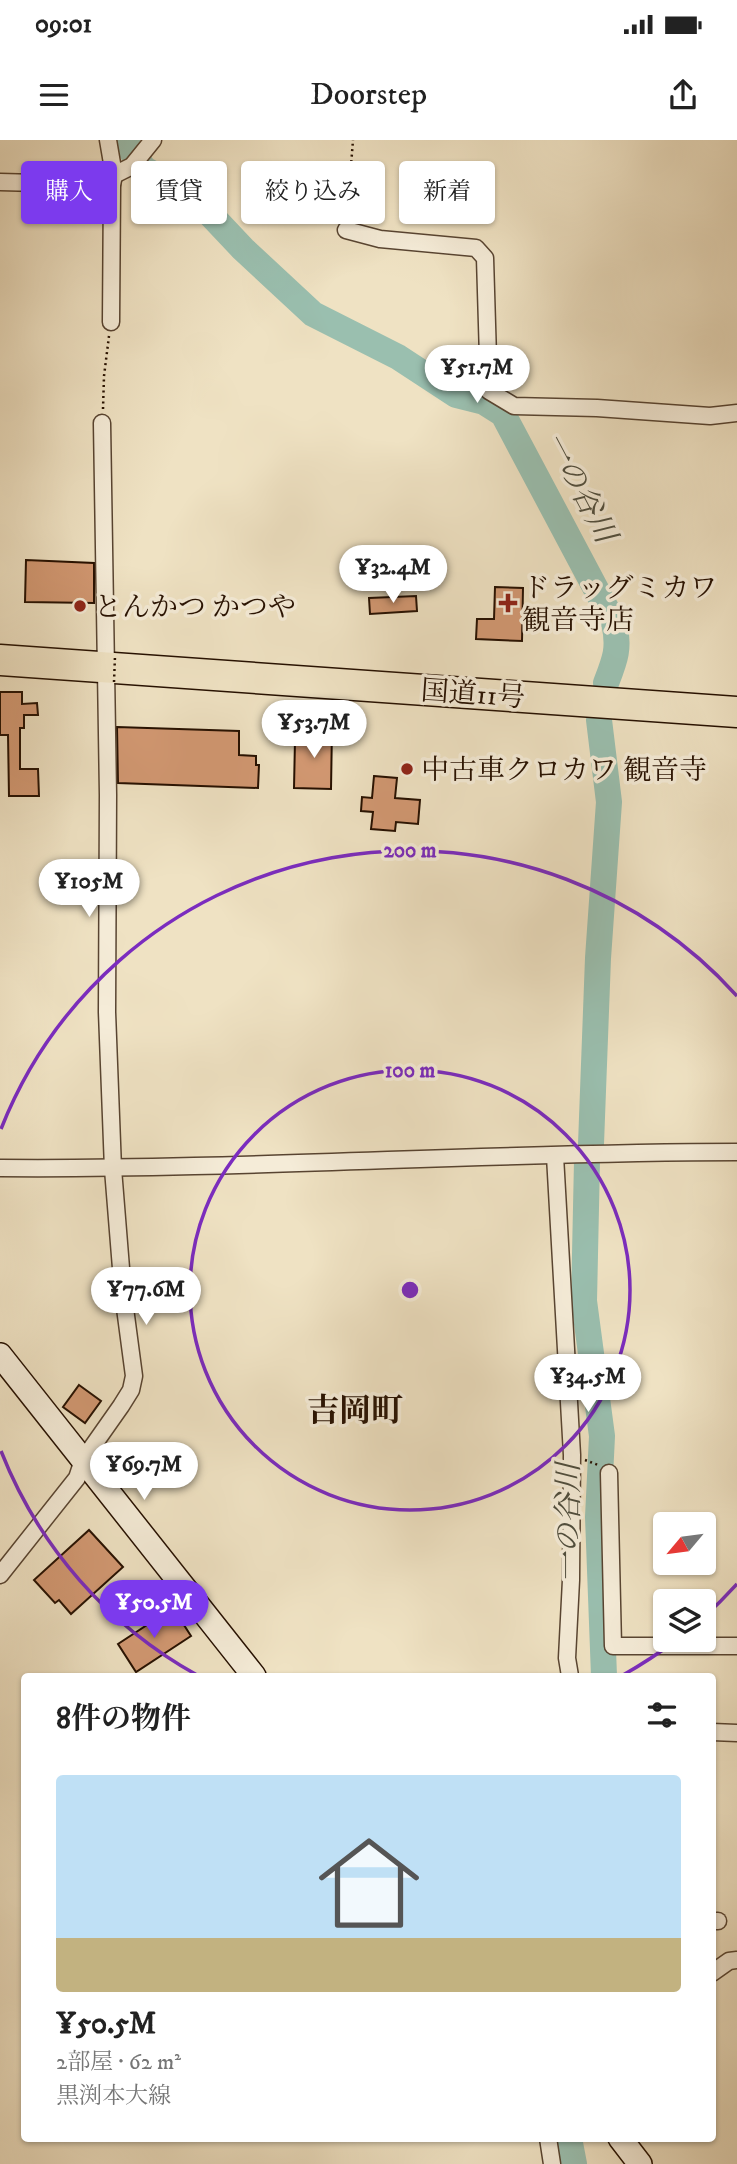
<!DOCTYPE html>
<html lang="ja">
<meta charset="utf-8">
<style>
:root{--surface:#fff;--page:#f6f6f6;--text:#222;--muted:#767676;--accent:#7c3aed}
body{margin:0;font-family:"IM FELL DW Pica","Noto Serif JP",serif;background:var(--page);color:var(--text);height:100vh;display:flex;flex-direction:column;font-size:26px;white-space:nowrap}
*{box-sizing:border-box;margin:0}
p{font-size:23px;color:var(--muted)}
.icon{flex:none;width:38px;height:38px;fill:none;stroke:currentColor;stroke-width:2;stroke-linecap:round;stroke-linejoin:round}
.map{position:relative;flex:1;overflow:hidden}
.panel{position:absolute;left:21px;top:1533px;width:695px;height:469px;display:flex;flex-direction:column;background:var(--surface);border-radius:7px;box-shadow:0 2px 5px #0004}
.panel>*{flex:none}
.top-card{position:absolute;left:21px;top:21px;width:696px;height:63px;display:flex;gap:14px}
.needle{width:46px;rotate:241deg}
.tools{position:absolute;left:653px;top:1372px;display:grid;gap:14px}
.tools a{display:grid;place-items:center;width:63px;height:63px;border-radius:7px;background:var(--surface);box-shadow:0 2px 5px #0004;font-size:35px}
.price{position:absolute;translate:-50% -60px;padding:0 16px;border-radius:24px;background:#fff;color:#222;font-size:23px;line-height:46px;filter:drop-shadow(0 2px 4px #0008)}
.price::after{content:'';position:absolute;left:50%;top:42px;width:21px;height:16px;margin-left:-10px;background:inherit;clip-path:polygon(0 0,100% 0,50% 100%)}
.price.active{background:var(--accent);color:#fff}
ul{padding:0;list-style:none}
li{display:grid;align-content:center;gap:14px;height:371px;padding:0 35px}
li span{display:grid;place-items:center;height:217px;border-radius:7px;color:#555}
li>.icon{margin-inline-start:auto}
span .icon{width:126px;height:126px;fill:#fffc;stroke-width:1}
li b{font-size:30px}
h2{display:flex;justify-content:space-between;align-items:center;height:84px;padding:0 35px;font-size:30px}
.pill{padding:0 24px;border-radius:7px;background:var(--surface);box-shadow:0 2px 5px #0004;font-size:24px;line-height:63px}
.pill.active{background:var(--accent);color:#fff}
.status{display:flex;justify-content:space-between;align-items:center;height:49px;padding:0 35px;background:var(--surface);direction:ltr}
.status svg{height:19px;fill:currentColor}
header{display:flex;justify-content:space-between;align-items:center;height:91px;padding:0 35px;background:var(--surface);font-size:32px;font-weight:600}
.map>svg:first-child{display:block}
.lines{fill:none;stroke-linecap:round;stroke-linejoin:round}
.river{stroke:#9abfaf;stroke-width:26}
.building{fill:#d29872;stroke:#261000;stroke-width:2}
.street-casing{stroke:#584431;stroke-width:19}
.secondary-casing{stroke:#261000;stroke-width:26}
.highway-casing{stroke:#261000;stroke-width:33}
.path{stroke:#261000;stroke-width:2.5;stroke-dasharray:2 3.5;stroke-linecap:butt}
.street{stroke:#f5ecd8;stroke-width:16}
.secondary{stroke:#f5ecd8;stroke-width:23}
.highway{stroke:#efe2c3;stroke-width:30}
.path-bridge{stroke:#261000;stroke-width:2.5;stroke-dasharray:2 3.5;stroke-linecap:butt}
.ring{fill:none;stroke:#7b2cbf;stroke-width:3.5}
.poi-dot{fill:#8f2418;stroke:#f5ecd8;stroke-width:2.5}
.labels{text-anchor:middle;stroke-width:7;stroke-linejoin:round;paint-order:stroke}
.poi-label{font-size:28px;fill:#261000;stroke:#f5ecd8;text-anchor:start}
.street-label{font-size:28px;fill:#261000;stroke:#f5ecd8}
.water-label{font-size:30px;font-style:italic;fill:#4f4d3d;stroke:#f5ecd8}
.quarter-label{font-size:32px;font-weight:bold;fill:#261000;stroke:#f5ecd8}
.centre{fill:#7b2cbf;stroke:#f5ecd8;stroke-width:3.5}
.ring-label{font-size:21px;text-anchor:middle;font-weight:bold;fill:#7b2cbf;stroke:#f5ecd8;stroke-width:7;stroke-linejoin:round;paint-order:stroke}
</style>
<div class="status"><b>09:01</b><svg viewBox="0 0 49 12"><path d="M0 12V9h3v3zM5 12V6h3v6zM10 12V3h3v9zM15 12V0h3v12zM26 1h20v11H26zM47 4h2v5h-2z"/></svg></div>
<header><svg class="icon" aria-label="menu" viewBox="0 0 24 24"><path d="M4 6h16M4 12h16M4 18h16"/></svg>Doorstep<svg class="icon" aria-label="share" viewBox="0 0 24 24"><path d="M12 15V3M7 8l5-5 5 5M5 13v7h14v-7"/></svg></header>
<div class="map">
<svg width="737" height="2024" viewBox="0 0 737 2024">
<rect width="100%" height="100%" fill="#efe2c3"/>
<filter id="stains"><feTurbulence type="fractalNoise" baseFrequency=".00286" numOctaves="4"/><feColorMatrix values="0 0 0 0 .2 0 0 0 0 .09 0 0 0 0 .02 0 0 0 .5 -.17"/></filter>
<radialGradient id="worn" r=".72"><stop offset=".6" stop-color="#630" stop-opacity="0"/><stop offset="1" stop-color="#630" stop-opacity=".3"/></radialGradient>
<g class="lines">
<!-- river -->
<g class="river">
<path d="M124 0 144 29 193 56 243 109 313 174 398 217 456 255 484 262 503 274 614 483C620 508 615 520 606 543"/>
<path d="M591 1004 598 818 609 662 599 580"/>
<path d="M587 1021 584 1161 602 1296 598 1377 604 1536"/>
<path d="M569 1998 574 2024"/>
</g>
</g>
<!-- building -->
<g class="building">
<path d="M26 420 94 423V463L25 462Z"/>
<path d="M495 447 523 448 522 501 476 499 477 479H494Z"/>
<path d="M416 456 417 471 370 474 369 458Z"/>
<path d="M0 552H22V564L37 563 38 575H24V588H20V629H38L39 656H9L8 595H0Z"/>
<path d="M117 587 239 591V615L256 616V625H259L258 648 118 643Z"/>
<path d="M305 589H332L331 649 294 648 295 600H305Z"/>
<path d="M374 636 397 638 395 658 420 660 418 684 396 682 395 691 371 689 373 672 361 671 362 657 372 658Z"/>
<path d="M79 1245 101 1261 85 1283 63 1267Z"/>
<path d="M89 1390 123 1427 71 1474 59 1460 55 1463 34 1440Z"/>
<path d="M173 1468 191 1496 136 1532 118 1504Z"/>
</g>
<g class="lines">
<defs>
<g id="street">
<path d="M108 0 114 35 112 45 111 182"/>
<path d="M114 35 132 26 153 0"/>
<path d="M0 42 112 45"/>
<path d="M346 90 380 99 476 108 485 118 489 251 514 266 597 268 710 276 737 273"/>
<path d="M555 1016 572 1315 571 1440 567 1518 570 1536"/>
<path d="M0 1028C246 1030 491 1012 737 1012"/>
<path d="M609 1333 613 1506H737"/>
<path d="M0 1435 77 1338 83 1320 121 1266 131 1250 134 1236 123 1153 113 1029 107 872 108 655 102 283"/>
<path d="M712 1592 737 1593"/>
<path d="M712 1781H718"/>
<path d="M712 1833 729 1821 737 1820"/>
<path d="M548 1998 552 2024"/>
</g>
<g id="secondary">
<path d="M0 1215 254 1536"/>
<path d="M620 1998 640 2024"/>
</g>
<path id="highway" d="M0 520 737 572"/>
</defs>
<!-- street casing -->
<use href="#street" class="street-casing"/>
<!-- secondary casing -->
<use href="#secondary" class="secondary-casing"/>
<!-- highway casing -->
<use href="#highway" class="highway-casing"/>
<!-- path -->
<g class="path">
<path d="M347 77 353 0"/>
<path d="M103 269 104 236 109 196"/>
<path d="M585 1320 598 1325"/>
</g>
<!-- street -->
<use href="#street" class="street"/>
<!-- secondary -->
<use href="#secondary" class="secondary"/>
<!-- highway -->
<use href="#highway" class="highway"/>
<!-- path-bridge -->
<path class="path-bridge" d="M114 542 115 516"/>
</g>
<!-- distance rings -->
<g class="ring">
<circle cx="410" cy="1150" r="220"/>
<path d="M737 1444A440 440 0 0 1 704 1477M675 1501A440 440 0 0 1 623 1535M197 1535A440 440 0 0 1 1 1311M1 989A440 440 0 0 1 737 856"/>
</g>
<!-- markers -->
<g class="poi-dot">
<path d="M504.5 452.5h7v7h7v7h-7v7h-7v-7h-7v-7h7z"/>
<circle cx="80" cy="466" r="7"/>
<circle cx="407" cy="629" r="7"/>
</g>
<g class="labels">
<!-- poi labels -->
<g class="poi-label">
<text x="522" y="457">ドラッグミカワ<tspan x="522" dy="32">観音寺店</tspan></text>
<text x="94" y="476">とんかつ かつや</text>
<text x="421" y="639">中古車クロカワ 観音寺</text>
</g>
<!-- street labels -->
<g class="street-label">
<text transform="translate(473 553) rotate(4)" y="10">国道11号</text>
</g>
<!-- water labels -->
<g class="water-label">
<text transform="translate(580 347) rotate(62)" y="10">一の谷川</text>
<text transform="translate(568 1383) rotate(-90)" y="10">一の谷川</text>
</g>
<!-- quarter labels -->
<g class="quarter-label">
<text x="355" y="1281">吉岡町</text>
</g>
</g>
<circle cx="410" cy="1150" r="10" class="centre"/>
<g class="ring-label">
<text x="410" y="717">200 m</text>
<text x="410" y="937">100 m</text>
</g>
<rect width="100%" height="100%" filter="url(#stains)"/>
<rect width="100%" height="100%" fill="url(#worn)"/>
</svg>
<div class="tools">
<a><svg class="needle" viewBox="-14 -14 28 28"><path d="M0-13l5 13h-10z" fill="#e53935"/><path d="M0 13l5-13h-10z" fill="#767676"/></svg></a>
<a><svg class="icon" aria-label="layers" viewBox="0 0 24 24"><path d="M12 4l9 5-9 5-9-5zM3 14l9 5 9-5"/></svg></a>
</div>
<b class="price" style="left:477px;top:265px">¥51.7M</b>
<b class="price" style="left:393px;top:465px">¥32.4M</b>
<b class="price" style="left:314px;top:620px">¥53.7M</b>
<b class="price" style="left:89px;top:779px">¥105M</b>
<b class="price" style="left:146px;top:1187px">¥77.6M</b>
<b class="price" style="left:588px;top:1274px">¥34.5M</b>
<b class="price" style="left:144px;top:1362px">¥69.7M</b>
<b class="price active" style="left:154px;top:1500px">¥50.5M</b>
<div class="top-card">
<a class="pill active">購入</a>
<a class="pill">賃貸</a>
<a class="pill">絞り込み</a>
<a class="pill">新着</a>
</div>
<section class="panel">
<h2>8件の物件<svg class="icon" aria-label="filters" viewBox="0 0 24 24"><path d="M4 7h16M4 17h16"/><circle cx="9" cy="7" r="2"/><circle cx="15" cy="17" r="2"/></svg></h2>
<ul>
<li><span style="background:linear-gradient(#bfe0f5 75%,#c2b280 0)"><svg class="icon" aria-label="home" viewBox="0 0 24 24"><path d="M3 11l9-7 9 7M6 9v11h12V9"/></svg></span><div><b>¥50.5M</b><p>2部屋 · 62 m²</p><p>黒渕本大線</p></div></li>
</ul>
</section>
</div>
